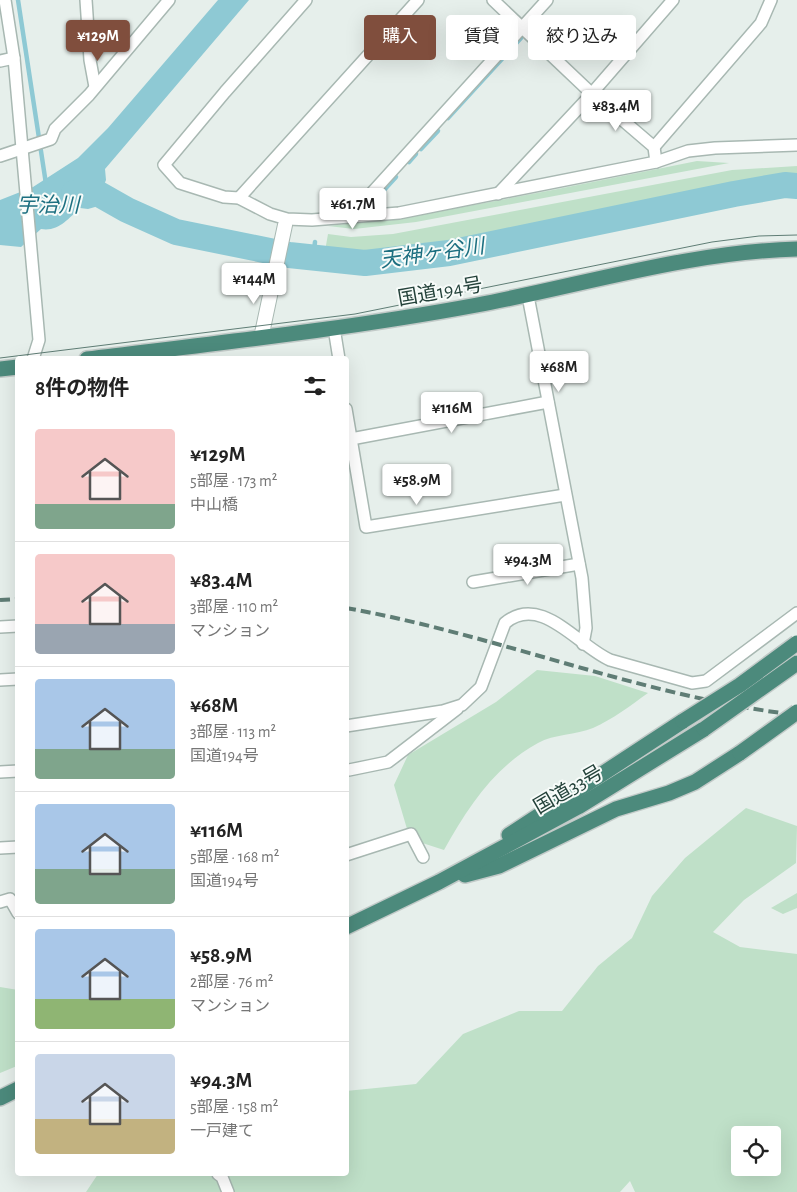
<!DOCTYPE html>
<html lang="ja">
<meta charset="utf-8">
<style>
:root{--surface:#fff;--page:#f6f6f6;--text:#222;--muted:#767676;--line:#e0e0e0;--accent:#804e3d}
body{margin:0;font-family:"Alegreya Sans","Noto Sans JP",sans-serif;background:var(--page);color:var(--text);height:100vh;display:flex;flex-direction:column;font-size:19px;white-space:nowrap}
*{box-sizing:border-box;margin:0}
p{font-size:16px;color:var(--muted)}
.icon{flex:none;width:28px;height:28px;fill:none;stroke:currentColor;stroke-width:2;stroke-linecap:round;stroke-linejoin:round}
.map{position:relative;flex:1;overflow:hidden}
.drawer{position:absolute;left:15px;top:356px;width:334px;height:820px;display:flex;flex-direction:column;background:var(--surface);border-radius:5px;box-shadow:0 5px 20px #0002}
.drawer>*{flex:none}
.banner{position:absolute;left:364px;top:15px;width:358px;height:45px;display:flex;gap:10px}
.buttons{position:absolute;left:731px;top:1126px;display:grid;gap:10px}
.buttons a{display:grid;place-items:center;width:50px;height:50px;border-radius:5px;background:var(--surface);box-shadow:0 5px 20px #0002;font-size:25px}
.price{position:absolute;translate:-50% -42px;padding:0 11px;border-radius:5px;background:#fff;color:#222;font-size:16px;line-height:32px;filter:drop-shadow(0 1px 2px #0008)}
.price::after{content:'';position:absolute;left:50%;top:30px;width:15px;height:11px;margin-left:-8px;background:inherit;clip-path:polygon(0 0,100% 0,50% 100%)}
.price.selected{background:var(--accent);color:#fff}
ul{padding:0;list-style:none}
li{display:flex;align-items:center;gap:15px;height:125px;padding:0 20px}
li+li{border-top:1px solid var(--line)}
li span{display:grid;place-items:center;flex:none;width:140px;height:100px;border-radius:5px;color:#555}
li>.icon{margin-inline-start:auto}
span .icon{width:60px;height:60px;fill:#fffc;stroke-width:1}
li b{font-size:21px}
h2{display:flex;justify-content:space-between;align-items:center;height:60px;padding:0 20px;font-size:21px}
.pill{padding:0 18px;border-radius:5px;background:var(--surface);box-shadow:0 5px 20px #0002;font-size:18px;line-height:45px}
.pill.selected{background:var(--accent);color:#fff}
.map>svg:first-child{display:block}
.green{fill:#bfe0c8;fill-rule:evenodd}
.water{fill:#8ec9d4}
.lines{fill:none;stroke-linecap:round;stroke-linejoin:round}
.stream{stroke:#8ec9d4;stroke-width:4.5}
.river{stroke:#8ec9d4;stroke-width:26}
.minor-casing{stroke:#a8b8b2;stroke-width:14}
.tertiary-casing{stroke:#a8b8b2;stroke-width:16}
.trunk-casing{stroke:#c2cac8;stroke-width:18}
.minor{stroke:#fff;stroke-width:11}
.tertiary{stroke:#fff;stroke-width:14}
.trunk{stroke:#4c8a7c;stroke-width:15}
.tram{stroke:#5f7d75;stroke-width:1}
.rail{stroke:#5f7d75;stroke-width:4;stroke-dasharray:10 5;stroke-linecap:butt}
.trunk-bridge-casing{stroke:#c2cac8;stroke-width:18;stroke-linecap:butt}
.trunk-bridge{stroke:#4c8a7c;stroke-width:15}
.labels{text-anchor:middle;stroke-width:4;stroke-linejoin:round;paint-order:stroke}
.street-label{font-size:20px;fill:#24423a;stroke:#f7fbf9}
.water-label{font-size:21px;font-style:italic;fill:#1c6f80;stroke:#f7fbf9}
</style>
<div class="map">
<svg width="797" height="1192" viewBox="0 0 797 1192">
<rect width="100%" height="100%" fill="#e6efeb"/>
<!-- green -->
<g class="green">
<path d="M697 161 729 163 416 222 354 229 328 226C452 213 574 185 697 161Z"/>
<path d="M797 166V181L720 188 426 246 367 254 325 251 328 234 351 237 393 234 732 170Z"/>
<path d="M537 670 595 676 648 693C630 706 613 719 593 728 576 735 554 734 538 743 494 767 468 807 444 850L410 839 394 785 408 755 496 702Z"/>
<path d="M746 808 797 826 796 863 744 900 713 932 740 947 797 954V1192H635L630 1181 620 1192H86L98 1174H346V1091L416 1084 463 1034 519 1011H562L598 966 632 938 652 896 685 858ZM740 1135H772V1168H740Z"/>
<path d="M797 893V908L783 914 771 908Z"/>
<path d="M0 987 18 990 17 1066 0 1073Z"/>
</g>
<!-- water -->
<path class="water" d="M218 0H249L105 169 106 180 95 207 88 209 80 208C68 219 58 232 41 229L21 247 0 245V200L33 187 78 158 108 128Z"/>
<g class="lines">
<!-- stream -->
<g class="stream">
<path d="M18 0 46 184"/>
<path d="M448 118 521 38"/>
<path d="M421 149 438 131"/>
<path d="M409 162 416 154"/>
<path d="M374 201 396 177"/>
<path d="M313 258 315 242"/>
</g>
<!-- river -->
<path class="river" d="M74 193H97L127 210 176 232 289 255 365 263 449 253 734 194 785 185 797 186"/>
<defs>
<g id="minor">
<path d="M5 0 14 58 39 340 33 359"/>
<path d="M86 0 90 60 95 87"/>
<path d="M306 0 225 92 164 165 180 183 224 197 239 198 270 214 287 219 312 220 399 213 656 162 688 151 715 148 797 145"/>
<path d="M493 0 591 93 654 147 656 162"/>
<path d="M0 61 14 58"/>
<path d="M654 147 761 23 771 0"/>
<path d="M0 156 51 139 55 129 89 95 169 0"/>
<path d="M498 194 587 99 673 0"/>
<path d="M239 198 418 0"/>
<path d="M350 217 547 0"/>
<path d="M528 296 582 578 586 628 583 644"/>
<path d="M334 328 339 359"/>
<path d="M346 409 366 527 565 495"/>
<path d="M351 439 548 402"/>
<path d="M473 582 579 564"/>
<path d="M0 627 18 626"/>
<path d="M0 680 18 679"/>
<path d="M346 726 443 711 462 705 481 687 505 623C541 593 578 646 610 660L692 683 706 681 797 613"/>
<path d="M349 770 388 762 457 709"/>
<path d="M0 772 18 771"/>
<path d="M0 848 18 847"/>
<path d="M346 855 411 834 423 857"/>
<path d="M0 902 10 899 18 913"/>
<path d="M218 1174 222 1177 228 1192"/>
</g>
<path id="tertiary" d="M261 338 285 225"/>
<g id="trunk">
<path d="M87 359C217 343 348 329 477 305 583 285 688 252 797 249"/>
<path d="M0 369 18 367"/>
<path d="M509 835 683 721"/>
<path d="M465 875 499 866 616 809 669 793 695 782 740 753"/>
<path d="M346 927 439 882 578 807 704 729"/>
<path d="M0 1098 18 1089"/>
</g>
</defs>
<!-- minor casing -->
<use href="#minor" class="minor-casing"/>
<!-- tertiary casing -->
<use href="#tertiary" class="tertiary-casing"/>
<!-- trunk casing -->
<use href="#trunk" class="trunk-casing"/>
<!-- minor -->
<use href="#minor" class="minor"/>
<!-- tertiary -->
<use href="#tertiary" class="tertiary"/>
<!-- trunk -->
<use href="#trunk" class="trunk"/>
<!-- tram -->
<path class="tram" d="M0 358 355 314 712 242 759 236 797 235"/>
<!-- rail -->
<g class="rail">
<path d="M0 600 18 599"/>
<path d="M346 608C498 635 643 697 797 715"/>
</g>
<defs>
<g id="trunk-bridge">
<path d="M683 721 740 685 797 643"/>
<path d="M704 729 797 663"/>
<path d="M740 753 797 712"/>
</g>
</defs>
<!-- trunk-bridge casing -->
<use href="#trunk-bridge" class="trunk-bridge-casing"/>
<!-- trunk-bridge -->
<use href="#trunk-bridge" class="trunk-bridge"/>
</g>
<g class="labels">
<!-- street labels -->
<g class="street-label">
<text transform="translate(440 291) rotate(-10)" y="7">国道194号</text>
<text transform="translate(568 789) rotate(-30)" y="7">国道33号</text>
</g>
<!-- water labels -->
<g class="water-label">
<text x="48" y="212">宇治川</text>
<text transform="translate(432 253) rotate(-8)" y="7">天神ヶ谷川</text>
</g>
</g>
</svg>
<div class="buttons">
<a><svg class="icon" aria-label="locate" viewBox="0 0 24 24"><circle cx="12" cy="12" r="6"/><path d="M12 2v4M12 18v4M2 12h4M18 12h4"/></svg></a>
</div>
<b class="price selected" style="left:98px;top:62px">¥129M</b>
<b class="price" style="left:616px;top:132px">¥83.4M</b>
<b class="price" style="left:353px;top:230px">¥61.7M</b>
<b class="price" style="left:254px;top:305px">¥144M</b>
<b class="price" style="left:559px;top:393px">¥68M</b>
<b class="price" style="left:452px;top:434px">¥116M</b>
<b class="price" style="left:417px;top:506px">¥58.9M</b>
<b class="price" style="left:528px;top:586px">¥94.3M</b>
<div class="banner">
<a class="pill selected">購入</a>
<a class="pill">賃貸</a>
<a class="pill">絞り込み</a>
</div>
<section class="drawer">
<h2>8件の物件<svg class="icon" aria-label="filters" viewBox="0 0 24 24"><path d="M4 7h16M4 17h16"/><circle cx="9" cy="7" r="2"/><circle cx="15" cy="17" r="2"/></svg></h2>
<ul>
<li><span style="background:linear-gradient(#f6c9c9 75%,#7fa58c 0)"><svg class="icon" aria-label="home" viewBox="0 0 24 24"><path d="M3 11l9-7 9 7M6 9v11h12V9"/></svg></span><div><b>¥129M</b><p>5部屋 · 173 m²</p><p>中山橋</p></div></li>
<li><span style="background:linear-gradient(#f6c9c9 70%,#9aa5b1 0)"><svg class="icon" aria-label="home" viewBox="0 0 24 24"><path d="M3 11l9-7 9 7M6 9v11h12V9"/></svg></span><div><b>¥83.4M</b><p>3部屋 · 110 m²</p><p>マンション</p></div></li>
<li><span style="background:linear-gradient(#a9c7e8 70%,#7fa58c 0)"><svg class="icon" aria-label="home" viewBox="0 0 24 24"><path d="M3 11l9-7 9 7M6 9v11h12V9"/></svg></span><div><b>¥68M</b><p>3部屋 · 113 m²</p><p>国道194号</p></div></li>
<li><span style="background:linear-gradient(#a9c7e8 65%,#7fa58c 0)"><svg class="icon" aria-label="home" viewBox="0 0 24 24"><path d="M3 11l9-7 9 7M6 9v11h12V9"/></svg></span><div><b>¥116M</b><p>5部屋 · 168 m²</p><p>国道194号</p></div></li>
<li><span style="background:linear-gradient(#a9c7e8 70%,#8fb573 0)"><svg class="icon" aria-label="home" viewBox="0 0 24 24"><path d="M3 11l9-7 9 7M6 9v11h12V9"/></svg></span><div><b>¥58.9M</b><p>2部屋 · 76 m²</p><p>マンション</p></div></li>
<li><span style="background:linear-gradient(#c9d6e8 65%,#c2b280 0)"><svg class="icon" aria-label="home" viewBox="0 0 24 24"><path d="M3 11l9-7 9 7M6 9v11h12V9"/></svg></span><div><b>¥94.3M</b><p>5部屋 · 158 m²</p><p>一戸建て</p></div></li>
</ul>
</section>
</div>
